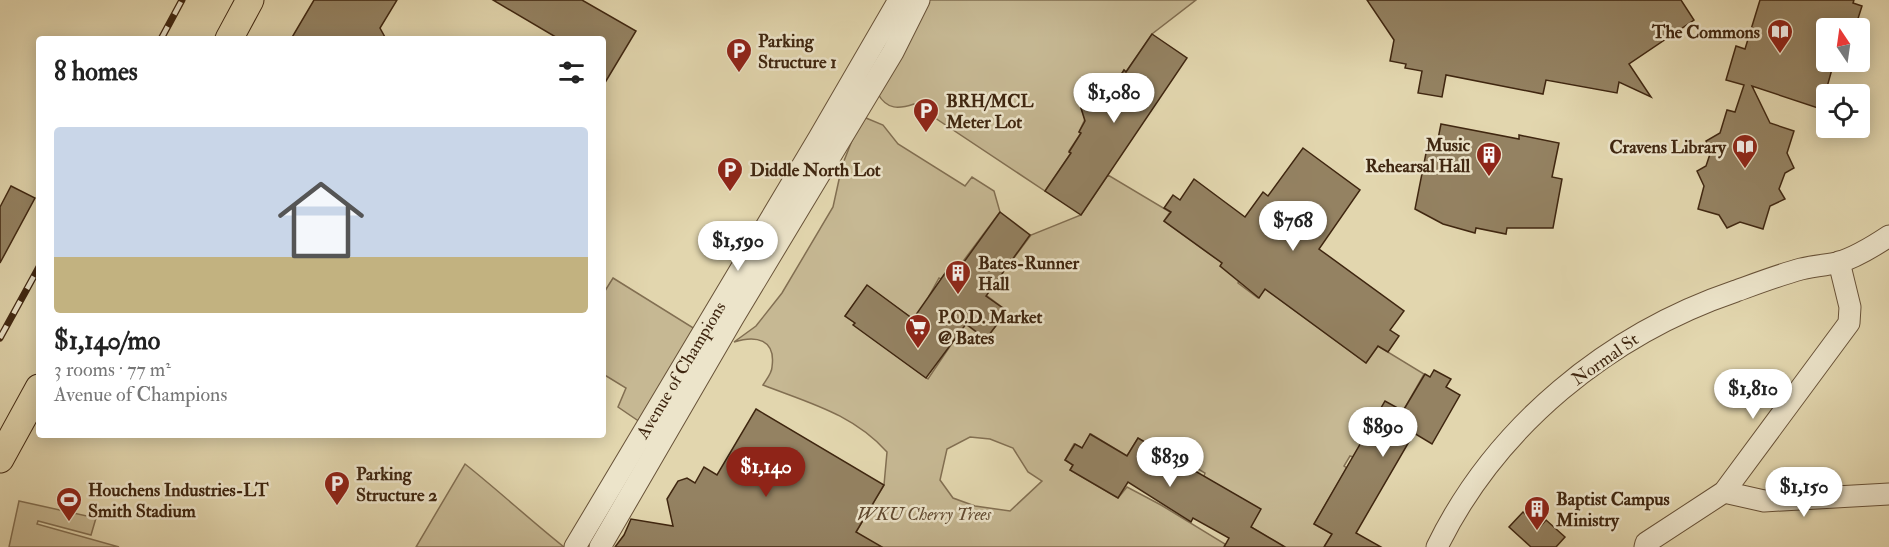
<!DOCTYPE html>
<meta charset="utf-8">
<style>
:root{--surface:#fff;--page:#f6f6f6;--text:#222;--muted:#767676;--line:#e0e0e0;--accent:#8f2418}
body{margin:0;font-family:"IM FELL Double Pica",serif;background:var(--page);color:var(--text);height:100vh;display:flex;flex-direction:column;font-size:22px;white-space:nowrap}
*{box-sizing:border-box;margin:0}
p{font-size:20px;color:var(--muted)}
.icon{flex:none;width:33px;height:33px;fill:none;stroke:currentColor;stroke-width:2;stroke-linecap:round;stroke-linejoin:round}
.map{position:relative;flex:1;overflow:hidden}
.panel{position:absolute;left:36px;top:36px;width:570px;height:402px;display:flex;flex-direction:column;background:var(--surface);border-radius:6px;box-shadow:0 3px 15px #0003}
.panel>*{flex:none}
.needle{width:39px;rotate:347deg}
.tools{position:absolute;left:1816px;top:18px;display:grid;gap:12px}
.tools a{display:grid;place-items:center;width:54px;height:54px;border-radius:6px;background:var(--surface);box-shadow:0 3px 15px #0003;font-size:30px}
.price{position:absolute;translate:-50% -51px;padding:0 14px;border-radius:21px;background:#fff;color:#222;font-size:20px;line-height:39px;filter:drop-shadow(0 2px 3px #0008)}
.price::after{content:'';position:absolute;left:50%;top:36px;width:18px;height:14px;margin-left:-9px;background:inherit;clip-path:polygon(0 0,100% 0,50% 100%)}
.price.active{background:var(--accent);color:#fff}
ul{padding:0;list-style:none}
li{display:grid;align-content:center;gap:12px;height:318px;padding:0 18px}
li+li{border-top:2px solid var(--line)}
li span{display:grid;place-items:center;height:186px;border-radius:6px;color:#555}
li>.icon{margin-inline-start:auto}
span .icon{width:108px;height:108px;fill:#fffc;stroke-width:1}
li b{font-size:26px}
h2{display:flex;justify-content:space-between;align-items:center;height:72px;padding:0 18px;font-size:26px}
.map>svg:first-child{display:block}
.green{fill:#c6b893;stroke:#826f52;stroke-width:1.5;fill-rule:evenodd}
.building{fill:#948262;stroke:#3f2610;stroke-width:1.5}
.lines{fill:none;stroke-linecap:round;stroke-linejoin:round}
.minor-casing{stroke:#685238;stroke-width:23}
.major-casing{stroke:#3f2610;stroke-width:29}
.minor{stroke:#ece4ca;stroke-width:21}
.major{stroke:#e2d6ae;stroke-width:27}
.rail-casing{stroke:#3f2610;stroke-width:7}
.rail{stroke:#ece4ca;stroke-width:4.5;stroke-dasharray:14;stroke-linecap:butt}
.labels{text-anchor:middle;stroke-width:5;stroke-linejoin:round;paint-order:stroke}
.poi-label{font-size:18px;font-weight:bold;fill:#3f2610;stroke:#ece4ca;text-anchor:start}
.street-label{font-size:18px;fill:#3f2610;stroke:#ece4ca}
.park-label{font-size:18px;font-style:italic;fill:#614a31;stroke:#ece4ca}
</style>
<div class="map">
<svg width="1889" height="547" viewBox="0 0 1889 547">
<rect width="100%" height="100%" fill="#e2d6ae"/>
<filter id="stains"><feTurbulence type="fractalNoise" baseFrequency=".00333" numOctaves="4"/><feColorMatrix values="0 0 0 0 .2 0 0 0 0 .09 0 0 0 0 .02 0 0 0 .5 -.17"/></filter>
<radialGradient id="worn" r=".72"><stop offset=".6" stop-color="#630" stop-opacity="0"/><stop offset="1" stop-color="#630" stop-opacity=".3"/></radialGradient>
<!-- green -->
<g class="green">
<path d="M921 0H1196L1152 34 1126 72 1124 70 1112 89 1109 87 1101 98 1094 96 1084 100 1081 108 1085 119 1079 132 1081 133 1069 151 1071 153 1045 191 914 104C899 109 887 110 878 94Z"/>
<path d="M866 118 883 125 898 144 965 186 972 177 994 191 1000 212 955 272 948 270 941 279 939 278 929 296 934 301 919 323 867 286 845 316 855 323 854 325 928 379 965 324 986 339 1007 311 986 295 1031 235 1081 215 1108 175 1170 212 1164 221 1222 263 1239 280 1238 283 1258 298 1265 289 1366 363 1378 346 1424 374 1403 411 1353 457 1350 456 1344 466 1347 468 1314 524 1332 534 1324 547H1285L1251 527 1204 476 1205 473 1195 467 1193 470 1138 438 1127 456 1091 434 1082 448 1074 444 1065 460 1073 465 1070 470 1118 498 1127 487 1161 505 1225 544 1224 547H864L856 532 884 485 887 452C853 414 809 403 763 385 766 380 772 373 772 367 776 339 756 335 734 342L756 326 782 293 833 207 842 166 860 120ZM970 437 990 439 1013 448 1028 472 1042 481 1010 511 975 506 953 498 940 480 947 449Z"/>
<path d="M613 278 695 329 640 422 618 407 626 388 603 374V294Z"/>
<path d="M465 464C499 491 530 520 564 547H416Z"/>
<path d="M19 501 96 518 91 535 38 521 37 524 119 547H9Z"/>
</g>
<!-- building -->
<g class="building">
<path d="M314 0H397L380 28 386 39H291Z"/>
<path d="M493 0H582L636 31 603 86V39H559Z"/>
<path d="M1367 0H1681L1694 20 1629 64 1651 97 1619 82 1617 93 1546 80 1543 94 1446 75 1442 97 1418 93 1422 71 1405 68 1406 64 1390 61 1394 40Z"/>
<path d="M1760 0H1854L1853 3 1862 6 1855 28H1827V62H1834L1827 87V111L1752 86 1770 123 1794 131 1787 153 1794 168 1785 173 1779 189 1785 199 1770 206 1763 229 1740 222 1727 228 1719 215 1698 209 1704 186 1697 171 1706 166 1711 151 1706 141 1720 133 1727 110 1735 112 1744 85 1726 80 1736 46 1745 49Z"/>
<path d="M1152 34 1187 58 1081 215 1045 191 1071 153 1069 152 1081 133 1079 132 1085 121 1081 108 1084 100 1094 96 1101 97 1109 87 1112 89 1124 70 1126 72Z"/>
<path d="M1441 124 1519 139V135L1559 143 1552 177 1562 179 1553 228H1507L1506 234 1476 228 1475 233 1443 224 1415 209 1427 148 1436 149Z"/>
<path d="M1303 148 1360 190 1319 249 1404 311 1390 330 1399 336 1388 352 1378 346 1366 363 1265 289 1259 298 1220 266 1222 263 1164 221 1171 212 1164 208 1173 195 1180 200 1194 179 1245 217 1263 192 1268 196Z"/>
<path d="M11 186 35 198 0 263V207Z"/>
<path d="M1000 212 1030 235 986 296 1007 311 986 339 966 324 926 378 853 325 855 323 845 316 867 285 913 319 948 269 956 273Z"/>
<path d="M1434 370 1451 379 1446 387 1460 395 1432 444 1414 433 1356 533 1381 547H1324L1332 534 1314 524 1385 401 1403 411 1425 374 1430 377Z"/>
<path d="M756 409 884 485 856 532 882 547H615L624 535 631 519 673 526 667 499 678 481 687 478 695 483 704 467 717 475Z"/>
<path d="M1090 434 1127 456 1138 438 1261 509 1251 527 1285 547H1224L1229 538 1193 518 1191 522 1128 482 1118 498 1070 470 1073 465 1065 460 1075 444 1082 448Z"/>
<path d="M1523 512 1540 527 1546 520 1565 537 1556 547H1531L1509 527Z"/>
</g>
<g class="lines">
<defs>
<g id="minor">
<path d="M1724 492 1764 501 1889 494"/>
<path d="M575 547 819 138 899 0"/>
<path d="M600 547 733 318 893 52 919 0"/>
<path d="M1437 547C1496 426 1609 334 1736 291 1758 283 1779 275 1801 269 1813 266 1825 265 1837 263 1854 258 1874 246 1889 236"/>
<path d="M1645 547 1646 543 1724 492 1849 323 1850 307 1839 262"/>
</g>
<g id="major">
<path d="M229 39 250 0"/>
<path d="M0 459 39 388"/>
</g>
</defs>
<!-- minor casing -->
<use href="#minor" class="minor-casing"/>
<!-- major casing -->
<use href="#major" class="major-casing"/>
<!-- minor -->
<use href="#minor" class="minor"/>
<!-- major -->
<use href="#major" class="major"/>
<defs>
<g id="rail">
<path d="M161 39 182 0"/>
<path d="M0 338 39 267"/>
</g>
</defs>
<!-- rail casing -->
<use href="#rail" class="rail-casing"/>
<!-- rail -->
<use href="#rail" class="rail"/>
</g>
<!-- icons -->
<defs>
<symbol id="library-pin" viewBox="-11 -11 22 30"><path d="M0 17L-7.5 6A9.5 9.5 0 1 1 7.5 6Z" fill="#8f2418" stroke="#ece4ca"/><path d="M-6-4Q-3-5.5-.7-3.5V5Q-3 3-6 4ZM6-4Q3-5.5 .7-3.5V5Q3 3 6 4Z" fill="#fff"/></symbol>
<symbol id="parking-pin" viewBox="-11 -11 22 30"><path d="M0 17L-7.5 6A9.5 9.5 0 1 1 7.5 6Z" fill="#8f2418" stroke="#ece4ca"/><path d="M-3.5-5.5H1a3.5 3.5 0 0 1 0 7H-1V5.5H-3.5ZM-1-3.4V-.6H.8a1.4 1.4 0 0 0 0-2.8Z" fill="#fff"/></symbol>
<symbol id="building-pin" viewBox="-11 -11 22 30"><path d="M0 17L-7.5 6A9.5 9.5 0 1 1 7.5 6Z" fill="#8f2418" stroke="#ece4ca"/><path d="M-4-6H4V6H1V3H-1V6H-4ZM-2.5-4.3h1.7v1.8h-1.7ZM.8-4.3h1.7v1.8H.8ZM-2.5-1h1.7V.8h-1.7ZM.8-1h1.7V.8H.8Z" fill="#fff"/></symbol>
<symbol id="supermarket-pin" viewBox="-11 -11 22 30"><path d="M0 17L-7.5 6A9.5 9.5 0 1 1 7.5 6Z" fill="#8f2418" stroke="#ece4ca"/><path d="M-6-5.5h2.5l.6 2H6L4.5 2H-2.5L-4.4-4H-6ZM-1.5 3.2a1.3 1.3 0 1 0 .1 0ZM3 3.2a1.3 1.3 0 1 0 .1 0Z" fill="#fff"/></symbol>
<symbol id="stadium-pin" viewBox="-11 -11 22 30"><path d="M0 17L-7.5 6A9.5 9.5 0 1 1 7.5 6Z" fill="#8f2418" stroke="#ece4ca"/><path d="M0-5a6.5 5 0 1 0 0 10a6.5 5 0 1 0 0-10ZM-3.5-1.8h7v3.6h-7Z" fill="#fff"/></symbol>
</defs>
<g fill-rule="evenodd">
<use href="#library-pin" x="1765" y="17" width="30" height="40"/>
<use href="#parking-pin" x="724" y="36" width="30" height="40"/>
<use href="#parking-pin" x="911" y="96" width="30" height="40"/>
<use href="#library-pin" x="1730" y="132" width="30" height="40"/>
<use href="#building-pin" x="1474" y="140" width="30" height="40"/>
<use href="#parking-pin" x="715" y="155" width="30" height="40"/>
<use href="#building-pin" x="943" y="258" width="30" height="40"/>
<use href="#supermarket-pin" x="903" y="312" width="30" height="40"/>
<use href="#parking-pin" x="322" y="469" width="30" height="40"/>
<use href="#stadium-pin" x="54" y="485" width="30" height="40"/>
<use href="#building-pin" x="1522" y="494" width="30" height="40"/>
</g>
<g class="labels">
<!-- poi labels -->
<g class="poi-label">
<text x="1760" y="38" text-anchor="end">The Commons</text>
<text x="758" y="47">Parking<tspan x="758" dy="21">Structure 1</tspan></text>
<text x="946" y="107">BRH/MCL<tspan x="946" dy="21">Meter Lot</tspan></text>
<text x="1470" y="151" text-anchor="end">Music<tspan x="1470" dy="21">Rehearsal Hall</tspan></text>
<text x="1726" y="153" text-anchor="end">Cravens Library</text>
<text x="750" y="176">Diddle North Lot</text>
<text x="978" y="269">Bates-Runner<tspan x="978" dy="21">Hall</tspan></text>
<text x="938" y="323">P.O.D. Market<tspan x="938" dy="21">@ Bates</tspan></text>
<text x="356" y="480">Parking<tspan x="356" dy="21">Structure 2</tspan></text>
<text x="88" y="496">Houchens Industries-LT<tspan x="88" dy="21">Smith Stadium</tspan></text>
<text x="1556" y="505">Baptist Campus<tspan x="1556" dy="21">Ministry</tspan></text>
</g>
<!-- street labels -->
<g class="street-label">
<text transform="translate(1605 359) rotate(-35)" y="6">Normal St</text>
<text transform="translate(681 370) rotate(-59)" y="6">Avenue of Champions</text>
</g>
<!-- park labels -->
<g class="park-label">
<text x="924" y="520">WKU Cherry Trees</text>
</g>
</g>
<rect width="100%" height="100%" filter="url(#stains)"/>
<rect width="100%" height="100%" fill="url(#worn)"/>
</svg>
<div class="tools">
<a><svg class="needle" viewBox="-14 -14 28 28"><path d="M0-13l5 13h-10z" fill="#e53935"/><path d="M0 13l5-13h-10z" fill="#767676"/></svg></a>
<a><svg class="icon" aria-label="locate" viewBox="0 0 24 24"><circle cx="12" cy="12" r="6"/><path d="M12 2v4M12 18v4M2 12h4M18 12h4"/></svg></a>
</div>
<b class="price" style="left:1114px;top:124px">$1,080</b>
<b class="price" style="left:1293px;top:252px">$768</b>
<b class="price" style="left:738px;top:272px">$1,590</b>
<b class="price" style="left:1753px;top:420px">$1,810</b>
<b class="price" style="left:1383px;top:458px">$890</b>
<b class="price" style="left:1170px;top:488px">$839</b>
<b class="price active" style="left:766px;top:498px">$1,140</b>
<b class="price" style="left:1804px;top:518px">$1,150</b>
<section class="panel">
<h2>8 homes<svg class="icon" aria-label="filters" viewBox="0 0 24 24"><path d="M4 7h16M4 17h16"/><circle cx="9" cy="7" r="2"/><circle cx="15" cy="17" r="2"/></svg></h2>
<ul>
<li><span style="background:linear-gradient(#c9d6e8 70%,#c2b280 0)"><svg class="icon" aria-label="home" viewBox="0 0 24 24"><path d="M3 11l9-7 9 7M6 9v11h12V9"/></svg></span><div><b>$1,140/mo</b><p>3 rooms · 77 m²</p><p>Avenue of Champions</p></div></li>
</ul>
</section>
</div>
